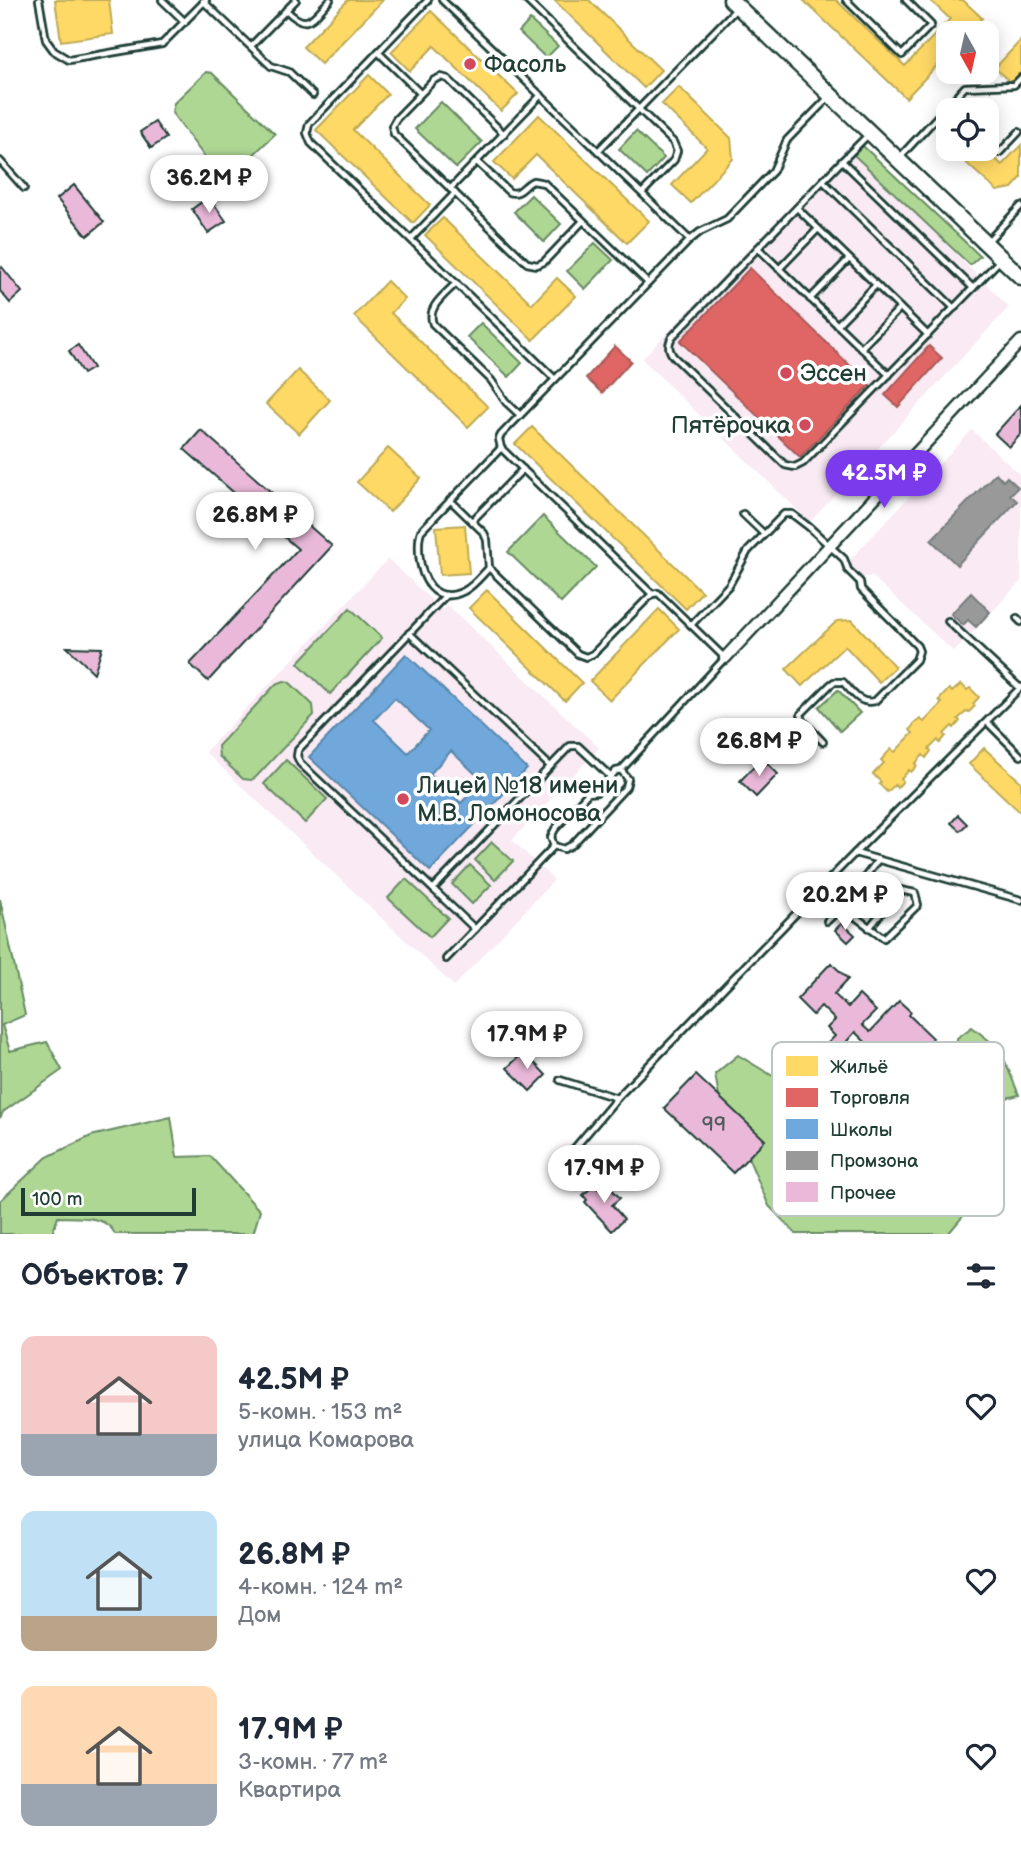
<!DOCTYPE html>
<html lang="ru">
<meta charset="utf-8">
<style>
:root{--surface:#fff;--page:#f2f2f3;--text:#1f2937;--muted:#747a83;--accent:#7c3aed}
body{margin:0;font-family:"Balsamiq Sans",sans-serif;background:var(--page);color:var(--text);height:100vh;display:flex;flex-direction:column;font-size:26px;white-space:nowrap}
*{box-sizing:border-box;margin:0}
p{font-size:23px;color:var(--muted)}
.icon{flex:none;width:38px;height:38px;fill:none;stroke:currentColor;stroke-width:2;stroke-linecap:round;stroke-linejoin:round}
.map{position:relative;height:1234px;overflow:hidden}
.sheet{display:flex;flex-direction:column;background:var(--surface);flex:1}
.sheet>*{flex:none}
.needle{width:46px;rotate:172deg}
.controls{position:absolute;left:936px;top:21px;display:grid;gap:14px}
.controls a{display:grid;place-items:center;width:63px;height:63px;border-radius:14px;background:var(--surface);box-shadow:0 4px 18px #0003;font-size:35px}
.scale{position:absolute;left:21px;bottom:18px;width:175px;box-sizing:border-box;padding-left:7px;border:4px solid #1f3d34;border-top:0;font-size:19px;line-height:24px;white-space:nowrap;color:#1f3d34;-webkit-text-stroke:5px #fff;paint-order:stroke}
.price{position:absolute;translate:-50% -60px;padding:0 16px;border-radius:24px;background:#fff;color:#222;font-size:23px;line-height:46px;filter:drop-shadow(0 2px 4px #0008)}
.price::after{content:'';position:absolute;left:50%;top:42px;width:21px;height:16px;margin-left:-10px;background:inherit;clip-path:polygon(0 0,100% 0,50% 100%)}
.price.on{background:var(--accent);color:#fff}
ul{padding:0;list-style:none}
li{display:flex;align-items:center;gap:21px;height:175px;padding:0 21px}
li span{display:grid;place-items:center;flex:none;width:196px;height:140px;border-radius:14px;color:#555}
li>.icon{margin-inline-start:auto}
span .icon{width:84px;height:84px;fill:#fffc;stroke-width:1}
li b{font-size:30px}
h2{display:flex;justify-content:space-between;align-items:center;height:84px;padding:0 21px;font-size:30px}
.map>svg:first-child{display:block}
.built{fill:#f9eaf4}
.green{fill:#afd794;stroke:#678a64;stroke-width:2}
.homes{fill:#ffd966;stroke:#bcaa57;stroke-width:2}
.shops{fill:#e06666;stroke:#a65a57;stroke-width:2}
.schools{fill:#6fa8dc;stroke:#5788aa;stroke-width:2;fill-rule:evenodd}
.industry{fill:#999;stroke:#747d7b;stroke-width:2}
.building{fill:#eab9d9;stroke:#1f3d34;stroke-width:2}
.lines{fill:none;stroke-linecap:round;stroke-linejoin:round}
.lane-casing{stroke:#1f3d34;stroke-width:10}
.street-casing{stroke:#1f3d34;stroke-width:15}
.secondary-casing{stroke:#1f3d34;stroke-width:19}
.lane{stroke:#fff;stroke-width:4.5}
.street{stroke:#fff;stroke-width:10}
.secondary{stroke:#fff;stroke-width:14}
.poi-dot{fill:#d1495b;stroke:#fff;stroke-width:2.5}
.labels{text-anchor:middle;stroke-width:7;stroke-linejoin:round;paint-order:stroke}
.number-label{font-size:21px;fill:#525c5d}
.poi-label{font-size:24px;fill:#1f3d34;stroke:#fff;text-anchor:start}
.key{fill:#fff;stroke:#bcc5c2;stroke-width:2}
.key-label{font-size:19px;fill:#1f3d34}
</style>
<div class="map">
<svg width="1021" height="1234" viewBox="0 0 1021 1234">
<rect width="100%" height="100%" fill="#fff"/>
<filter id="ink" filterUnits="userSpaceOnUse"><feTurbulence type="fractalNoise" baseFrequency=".0143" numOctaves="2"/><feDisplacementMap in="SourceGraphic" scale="14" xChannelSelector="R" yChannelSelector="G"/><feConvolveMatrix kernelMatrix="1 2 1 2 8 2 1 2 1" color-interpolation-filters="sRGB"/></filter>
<g filter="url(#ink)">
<!-- built -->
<g class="built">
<path d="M848 147 1009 307 810 522 642 359Z"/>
<path d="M972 430 1021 476V581L954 652 872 576 861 578 846 564Z"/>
<path d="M388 559 442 610 447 605 599 748 512 840 554 880 454 986 205 752Z"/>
</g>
<!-- green -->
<g class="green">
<path d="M530 20 558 46 546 58 519 32Z"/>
<path d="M206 72 212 73 275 134 224 183 172 113 174 103Z"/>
<path d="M441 102 482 142 456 168 415 129Z"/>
<path d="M636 131 664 158 647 176 619 149Z"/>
<path d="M863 146 980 256 970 265 854 155Z"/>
<path d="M531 195 561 224 544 242 514 212Z"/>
<path d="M595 243 613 260 585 289 567 271Z"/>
<path d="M481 323 522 363 509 377 467 337Z"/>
<path d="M543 516 596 567 561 603 508 552Z"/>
<path d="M350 608 382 638 330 694 298 663Z"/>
<path d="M284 681 289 682 313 705 314 715 256 777 251 780 243 779 219 756 218 746 276 684Z"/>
<path d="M838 690 860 713 840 731 819 707Z"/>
<path d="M286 760 327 799 305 823 264 784Z"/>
<path d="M492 842 513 861 495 880 475 860Z"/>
<path d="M470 865 491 885 472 904 452 884Z"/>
<path d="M406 879 448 918 430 937 388 898Z"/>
<path d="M0 899 25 1015 2 1025 10 1051 47 1042 62 1070 3 1112 0 1118Z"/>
<path d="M972 1027 1000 1049 1019 1095 998 1100 956 1059 957 1038Z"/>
<path d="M738 1055 776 1078 813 1115 905 1185 938 1178 966 1143 974 1137 992 1133 987 1179 964 1215 948 1234H796L769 1206 744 1148 721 1108 715 1074Z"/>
<path d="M171 1117 177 1157 210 1156 260 1211 253 1234H115C106 1214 76 1218 58 1217L52 1234H0V1201L47 1157 91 1136Z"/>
</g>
<!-- homes -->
<g class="homes">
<path d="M55 0H109L113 34 61 41Z"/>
<path d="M348 0H383L321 64 303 47Z"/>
<path d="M554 0H589L661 70 644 88Z"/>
<path d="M803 0H836L905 66 950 19 930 0H963L982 18 968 33H948V54L906 98Z"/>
<path d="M431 11 518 94 501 111 434 46 410 71 391 52Z"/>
<path d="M1021 40V72L1011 83 995 68Z"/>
<path d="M369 75 388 94 353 130 430 205 413 223 316 130Z"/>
<path d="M679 87 731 138 733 159 691 203 672 185 707 148 662 104Z"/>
<path d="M539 115 649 221 627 243 536 155 512 179 494 162Z"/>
<path d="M1021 145V178L1012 188 997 191 951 149H985L1002 165Z"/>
<path d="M443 218 532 304 557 278 576 296 533 340 425 235Z"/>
<path d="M387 281 405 299 391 313 488 407 468 427 354 316Z"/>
<path d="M298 370 330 400 299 434 266 404Z"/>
<path d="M532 427 702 592 686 609 515 444Z"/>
<path d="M388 448 421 478 390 512 357 482Z"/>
<path d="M465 525 469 573 440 575 436 527Z"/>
<path d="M487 590 582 683 565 701 469 608Z"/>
<path d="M659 609 679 629 610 700 590 681Z"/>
<path d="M852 620 895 667 879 682 845 646 802 686 786 669 837 621Z"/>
<path d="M961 684 967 690 970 688 979 697 973 704 975 706 969 712 967 711 958 719 960 721 954 728 952 726 944 734 946 736 940 743 938 740 929 749 931 751 926 758 923 755 915 764 917 766 911 772 909 770 901 779 903 781 897 788 895 785 887 792 879 784 881 782 873 774 884 763 881 760 891 749 895 752 913 733 910 730 914 724 920 719 924 722 942 703 939 700 949 689 952 692Z"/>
<path d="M984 748 1021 782V813L969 764Z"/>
</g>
<!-- shops -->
<g class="shops">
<path d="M750 268 870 385 800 457 680 341Z"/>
<path d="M615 346 631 361 602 393 586 378Z"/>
<path d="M929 346 942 358 898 407 885 395Z"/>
</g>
<!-- schools -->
<path class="schools" d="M406 654 527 769 430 871 309 757ZM395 698 429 730 408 753 374 720ZM451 751 483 781 461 803 430 774Z"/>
<!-- industry -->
<g class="industry">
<path d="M996 473 1003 481 1007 477 1018 487 1010 495 1017 501 957 565 931 540Z"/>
<path d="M971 593 990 612 976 627 968 620 963 625 951 614Z"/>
</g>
<!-- building -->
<g class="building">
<path d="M155 122 166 138 151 148 140 132Z"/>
<path d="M74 185 104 222 87 236 57 199Z"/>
<path d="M209 197 226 221 208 233 192 209Z"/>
<path d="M2 267 22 292 10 303 0 291V269Z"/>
<path d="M78 345 93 368 83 374 69 351Z"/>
<path d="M1021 405V434L1009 447 995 434Z"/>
<path d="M201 430 332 546 208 681 190 664 298 549 184 449Z"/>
<path d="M67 647 102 648 94 673Z"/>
<path d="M762 758 778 774 756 797 740 781Z"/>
<path d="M958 815 967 824 960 831 951 823Z"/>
<path d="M842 923 855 935 848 942 835 930Z"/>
<path d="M831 963 848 979 834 994 848 1007 859 995 876 1011 862 1025 870 1032 899 1001 911 1012 909 1015 933 1038 898 1074 855 1032 847 1041 854 1048 840 1063 854 1076 866 1064 882 1080 850 1113 834 1098 842 1089 828 1075 820 1084 803 1068 835 1036 827 1028 835 1020 821 1006 813 1015 797 999Z"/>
<path d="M524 1052 546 1075 530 1091 507 1068Z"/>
<path d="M696 1075 765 1140 733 1173 664 1108Z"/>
<path d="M605 1182 620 1198 612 1205 624 1219 612 1231 585 1202 587 1200 583 1195 594 1185 598 1189Z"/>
</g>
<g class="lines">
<defs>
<g id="lane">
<path d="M39 0 46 40 54 51 69 60 162 44 206 0"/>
<path d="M162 0 185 22"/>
<path d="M428 0 309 124 307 133 311 143 555 379"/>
<path d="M442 0 690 240"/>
<path d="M526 0 673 142 677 151 674 160 642 193"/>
<path d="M846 0 902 55 931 25 906 0"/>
<path d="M203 1 271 66 289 72 313 95"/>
<path d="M286 10C308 32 312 18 330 0"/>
<path d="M251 46 296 0"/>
<path d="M378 52 420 93"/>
<path d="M949 104 955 110"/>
<path d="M504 134 448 79 441 77 434 80 396 119 392 126 394 134 527 263 537 265 544 262 583 221"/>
<path d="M867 136 842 161 973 288 1001 259"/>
<path d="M987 141 999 153 1019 132"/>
<path d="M598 151 737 8"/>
<path d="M899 158 965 87 1014 85 1021 78"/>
<path d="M0 161 24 188"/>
<path d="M842 161 672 337C668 344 668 349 673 356L785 465 795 467 803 463 973 288"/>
<path d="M477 162 509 192C521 196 523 185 533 181L544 183 648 283"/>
<path d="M823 181 954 308"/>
<path d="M450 189 541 95"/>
<path d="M797 208 928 335"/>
<path d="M411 239 455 193"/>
<path d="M988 241 1021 206"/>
<path d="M758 248 889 375"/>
<path d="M779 269 818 229"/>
<path d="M456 283C445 295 426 307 433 324L491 380 506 402 520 415"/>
<path d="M810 299 849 259"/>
<path d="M837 325 876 285"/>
<path d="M861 348 900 308"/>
<path d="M501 448 421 531C418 539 419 545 419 553 421 578 434 606 464 591 474 586 481 576 489 568L578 654 586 657 593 654 652 594"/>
<path d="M450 500 484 533 487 540 489 568"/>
<path d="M743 514 764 534"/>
<path d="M472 521 523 469"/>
<path d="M1017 618 1021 622"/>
<path d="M948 621 1020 688"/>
<path d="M691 625 729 585 748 551 784 514H792L809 527 844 559 848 570 860 582 861 589 917 646 919 651 916 660 875 701C860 705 852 692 843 682H834L830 685 801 714 803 721 823 742"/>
<path d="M409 633 550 766"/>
<path d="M987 722 1021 756"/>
<path d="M621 770 628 779 626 787 572 845 564 849 554 846 551 837 555 829 588 793 597 792 616 771 621 770 725 658 658 593 652 594 501 448 499 439 501 435 690 240 700 232 727 219 773 171 787 140 828 98"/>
<path d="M554 846 475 929 433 889 570 746H578L611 777"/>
<path d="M855 853 1021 900"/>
<path d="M433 889 300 763 297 756 298 750 446 595"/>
<path d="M827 921 842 907"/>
<path d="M869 928 900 890 915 893 918 905 884 938 842 907 878 860"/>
<path d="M446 959 475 929"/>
<path d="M560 1080 617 1098 848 860 1021 687"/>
<path d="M573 1150 617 1098"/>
</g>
<path id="street" d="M725 658 1021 341"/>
<path id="secondary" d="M731 0 1021 277"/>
</defs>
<!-- lane casing -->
<use href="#lane" class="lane-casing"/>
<!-- street casing -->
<use href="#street" class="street-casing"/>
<!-- secondary casing -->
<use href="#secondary" class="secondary-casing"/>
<!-- lane -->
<use href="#lane" class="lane"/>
<!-- street -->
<use href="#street" class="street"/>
<!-- secondary -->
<use href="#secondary" class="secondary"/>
</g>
</g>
<!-- markers -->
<g class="poi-dot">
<circle cx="470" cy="64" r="7"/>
<circle cx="786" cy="373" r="7"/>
<circle cx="805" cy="425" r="7"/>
<circle cx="403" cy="799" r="7"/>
</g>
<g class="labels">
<!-- number labels -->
<g class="number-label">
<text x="714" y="1131">99</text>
</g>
<!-- poi labels -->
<g class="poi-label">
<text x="484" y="72">Фасоль</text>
<text x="800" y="381">Эссен</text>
<text x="791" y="433" text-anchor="end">Пятёрочка</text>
<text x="417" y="793">Лицей №18 имени<tspan x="417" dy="28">М.В. Ломоносова</tspan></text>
</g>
</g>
<!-- legend -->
<rect x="772" y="1042" width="232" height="174" rx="10" class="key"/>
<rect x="786" y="1056" width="32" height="20" fill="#ffd966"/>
<rect x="786" y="1088" width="32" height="19" fill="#e06666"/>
<rect x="786" y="1119" width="32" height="20" fill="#6fa8dc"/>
<rect x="786" y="1151" width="32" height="19" fill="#999"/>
<rect x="786" y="1182" width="32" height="20" fill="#eab9d9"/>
<g class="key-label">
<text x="830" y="1073">Жильё</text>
<text x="830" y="1104">Торговля</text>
<text x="830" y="1136">Школы</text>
<text x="830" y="1167">Промзона</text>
<text x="830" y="1199">Прочее</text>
</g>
</svg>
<div class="controls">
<a><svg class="needle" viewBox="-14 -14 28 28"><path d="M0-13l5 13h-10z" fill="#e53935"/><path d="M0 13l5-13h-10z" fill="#747a83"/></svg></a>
<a><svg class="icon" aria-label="locate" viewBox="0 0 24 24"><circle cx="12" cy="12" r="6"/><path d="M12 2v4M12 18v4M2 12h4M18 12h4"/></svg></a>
</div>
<div class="scale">100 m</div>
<b class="price" style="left:209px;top:215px">36.2M ₽</b>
<b class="price on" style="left:884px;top:510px">42.5M ₽</b>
<b class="price" style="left:255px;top:552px">26.8M ₽</b>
<b class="price" style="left:759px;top:778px">26.8M ₽</b>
<b class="price" style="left:845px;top:932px">20.2M ₽</b>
<b class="price" style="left:527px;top:1071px">17.9M ₽</b>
<b class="price" style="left:604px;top:1205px">17.9M ₽</b>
</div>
<section class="sheet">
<h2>Объектов: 7<svg class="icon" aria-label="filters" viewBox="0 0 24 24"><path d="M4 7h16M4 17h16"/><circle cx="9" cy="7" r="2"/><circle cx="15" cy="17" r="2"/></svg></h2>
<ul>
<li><span style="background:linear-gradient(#f6c9c9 70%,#9aa5b1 0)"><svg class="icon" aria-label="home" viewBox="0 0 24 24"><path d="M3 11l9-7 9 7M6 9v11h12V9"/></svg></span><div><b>42.5M ₽</b><p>5-комн. · 153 m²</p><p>улица Комарова</p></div><svg class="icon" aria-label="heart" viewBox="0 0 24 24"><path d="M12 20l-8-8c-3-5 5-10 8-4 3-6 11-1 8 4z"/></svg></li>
<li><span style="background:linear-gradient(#bfe0f5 75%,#b9a48a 0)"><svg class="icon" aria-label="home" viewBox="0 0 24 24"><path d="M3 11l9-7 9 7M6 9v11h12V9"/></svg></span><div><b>26.8M ₽</b><p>4-комн. · 124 m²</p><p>Дом</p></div><svg class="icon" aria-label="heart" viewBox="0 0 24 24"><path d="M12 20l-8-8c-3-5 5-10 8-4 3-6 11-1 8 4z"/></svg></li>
<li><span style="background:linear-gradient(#ffd9b3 70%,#9aa5b1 0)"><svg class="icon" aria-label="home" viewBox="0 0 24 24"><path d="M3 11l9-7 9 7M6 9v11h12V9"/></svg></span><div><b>17.9M ₽</b><p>3-комн. · 77 m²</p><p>Квартира</p></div><svg class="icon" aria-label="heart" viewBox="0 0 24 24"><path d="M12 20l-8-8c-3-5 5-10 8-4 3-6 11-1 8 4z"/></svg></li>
</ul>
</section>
